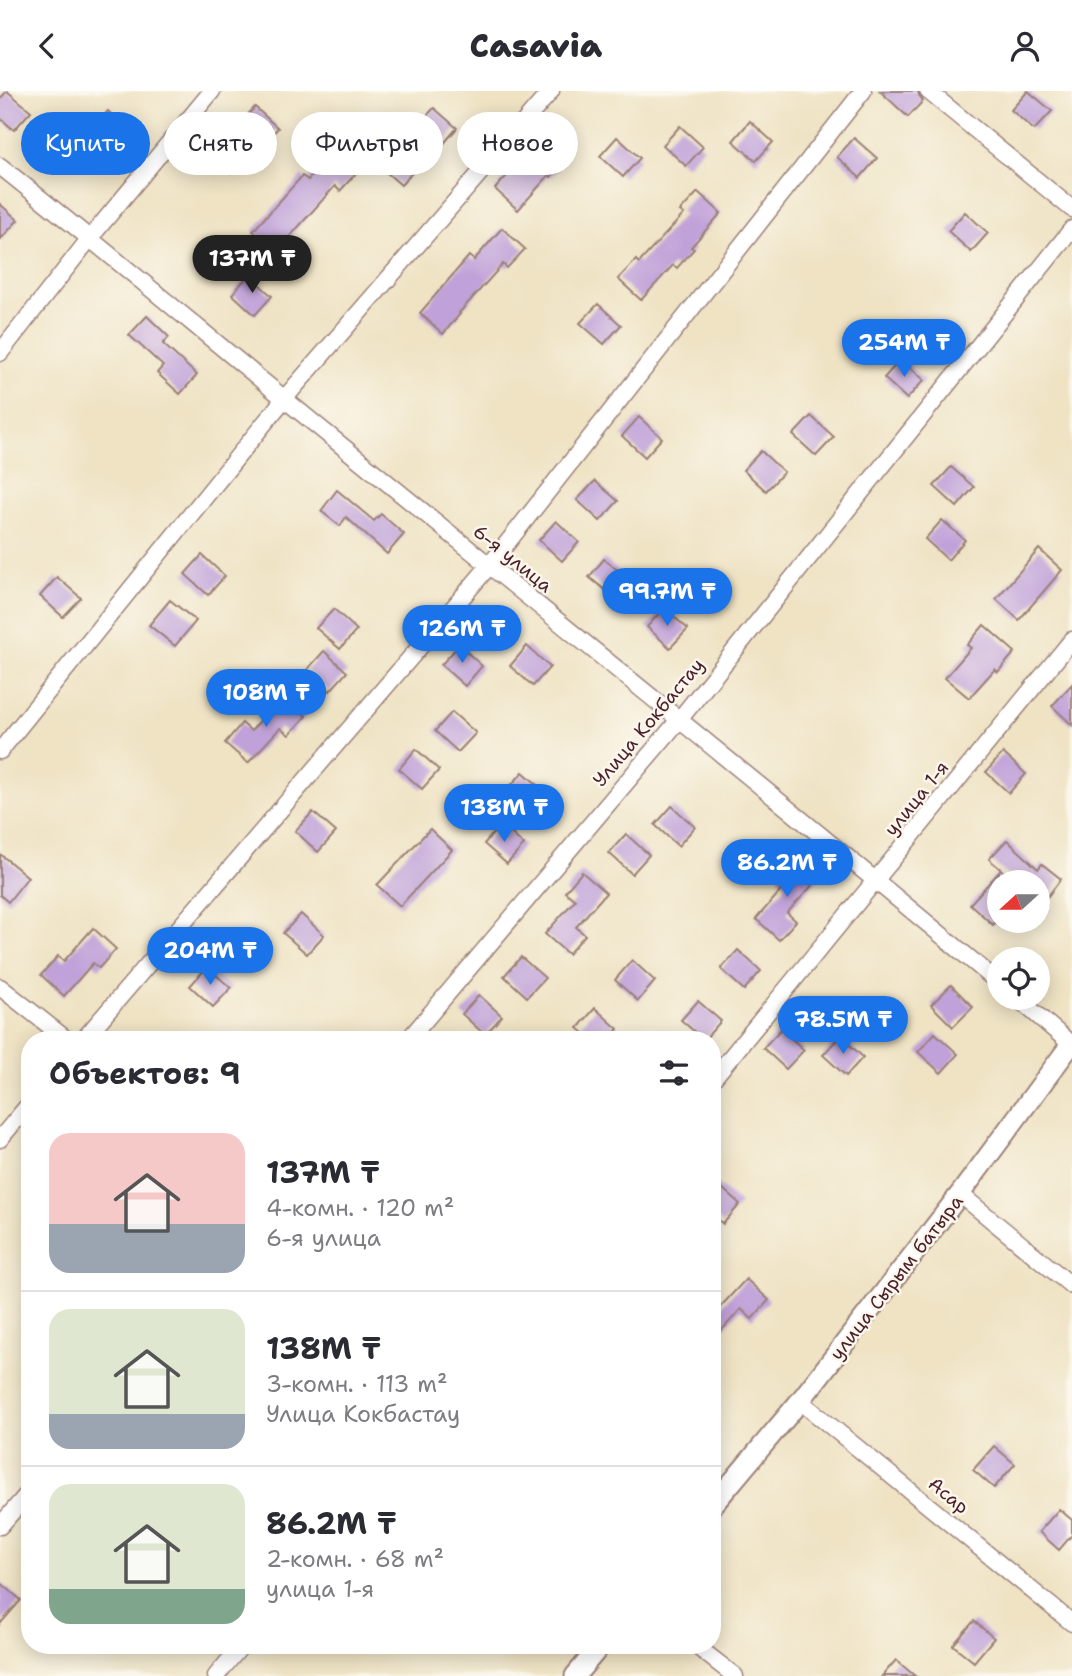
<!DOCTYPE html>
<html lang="ru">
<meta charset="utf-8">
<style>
:root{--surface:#fff;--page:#f2f2f3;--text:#2b2b33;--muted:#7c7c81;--line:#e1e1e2;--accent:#1a73e8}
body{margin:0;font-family:"Shantell Sans",sans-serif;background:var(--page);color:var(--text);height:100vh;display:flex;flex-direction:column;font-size:26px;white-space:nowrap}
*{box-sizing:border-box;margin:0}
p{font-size:23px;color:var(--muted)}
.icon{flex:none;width:38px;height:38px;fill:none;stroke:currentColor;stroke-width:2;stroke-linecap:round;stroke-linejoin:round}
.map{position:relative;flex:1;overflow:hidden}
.side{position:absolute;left:21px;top:940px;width:700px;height:623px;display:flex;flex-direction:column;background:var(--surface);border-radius:28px;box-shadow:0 4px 18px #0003}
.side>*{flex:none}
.hud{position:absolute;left:21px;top:21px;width:700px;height:63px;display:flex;gap:14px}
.needle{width:46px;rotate:249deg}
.fabs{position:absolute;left:987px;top:779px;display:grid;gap:14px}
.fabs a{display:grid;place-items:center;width:63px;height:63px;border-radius:50%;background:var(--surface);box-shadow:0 4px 18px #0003;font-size:35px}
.price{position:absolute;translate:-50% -60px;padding:0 16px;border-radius:24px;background:var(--accent);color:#fff;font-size:23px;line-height:46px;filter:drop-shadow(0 2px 4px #0008)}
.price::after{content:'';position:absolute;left:50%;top:42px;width:21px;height:16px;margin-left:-10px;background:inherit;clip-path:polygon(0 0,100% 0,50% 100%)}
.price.on{background:#222;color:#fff}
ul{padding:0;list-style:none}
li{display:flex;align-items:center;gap:21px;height:175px;padding:0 28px}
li+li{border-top:2px solid var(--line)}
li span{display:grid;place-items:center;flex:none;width:196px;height:140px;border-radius:21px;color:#555}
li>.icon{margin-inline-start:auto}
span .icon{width:84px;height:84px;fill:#fffc;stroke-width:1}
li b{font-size:30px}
h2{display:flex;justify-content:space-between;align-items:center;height:84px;padding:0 28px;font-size:30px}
.pill{padding:0 24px;border-radius:32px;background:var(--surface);box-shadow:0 4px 18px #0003;font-size:24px;line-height:63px}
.pill.on{background:var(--accent);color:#fff}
header{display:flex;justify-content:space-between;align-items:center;height:91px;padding:0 28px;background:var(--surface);font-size:32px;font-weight:800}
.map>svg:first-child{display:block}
.building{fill:#c0a1d9}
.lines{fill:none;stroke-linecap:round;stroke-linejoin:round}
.minor-casing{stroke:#9c8178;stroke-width:19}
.tertiary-casing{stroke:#9c8178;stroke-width:23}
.minor{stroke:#fff;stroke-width:16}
.tertiary{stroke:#fff;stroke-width:19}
.labels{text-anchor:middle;stroke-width:5;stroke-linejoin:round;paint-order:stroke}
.street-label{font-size:19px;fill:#4a1f2b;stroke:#fbf7ec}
</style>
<header><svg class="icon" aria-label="back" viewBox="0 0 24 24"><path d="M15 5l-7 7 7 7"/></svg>Casavia<svg class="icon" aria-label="person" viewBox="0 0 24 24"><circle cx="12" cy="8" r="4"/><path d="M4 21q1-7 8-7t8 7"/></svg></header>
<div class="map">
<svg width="1072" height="1585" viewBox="0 0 1072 1585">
<rect width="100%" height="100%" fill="#fbf7ec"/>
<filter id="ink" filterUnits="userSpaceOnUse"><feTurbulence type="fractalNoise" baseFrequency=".0143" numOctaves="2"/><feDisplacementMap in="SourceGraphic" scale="14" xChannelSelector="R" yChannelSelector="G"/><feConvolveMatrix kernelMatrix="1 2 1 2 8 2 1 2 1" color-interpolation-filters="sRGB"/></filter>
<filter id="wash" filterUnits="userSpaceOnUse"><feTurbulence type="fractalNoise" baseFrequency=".00686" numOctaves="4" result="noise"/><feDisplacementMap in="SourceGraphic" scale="28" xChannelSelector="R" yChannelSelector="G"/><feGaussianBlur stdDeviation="1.57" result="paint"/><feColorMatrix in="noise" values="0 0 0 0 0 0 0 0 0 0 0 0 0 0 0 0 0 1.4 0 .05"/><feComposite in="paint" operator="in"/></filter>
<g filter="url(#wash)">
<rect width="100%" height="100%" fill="#efe3c4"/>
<g id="blocks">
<!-- building -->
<g class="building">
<path d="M7 0 31 20 14 39 0 27V8Z"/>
<path d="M880 0H918L919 4 923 10 908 26Z"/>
<path d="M1028 0 1052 20 1034 39 1011 19Z"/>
<path d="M255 16 278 37 260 56 257 53 231 82 208 61 225 42 228 45Z"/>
<path d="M434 17 457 37 440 57 416 36Z"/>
<path d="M108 20 131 41 114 60 91 39Z"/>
<path d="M750 30 773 51 756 70 733 50Z"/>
<path d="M680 35 703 56 686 75 663 54Z"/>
<path d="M61 39 80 54 62 76 44 60Z"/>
<path d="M545 46 568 67 551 86 549 84 518 119 495 98 512 79 514 81Z"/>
<path d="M617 46 640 67 623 86 600 65Z"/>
<path d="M854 47 877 67 860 87 837 66Z"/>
<path d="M395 54 418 75 401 94 378 74Z"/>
<path d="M335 60 358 80 340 100 335 95 276 161 253 140 302 85 308 89Z"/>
<path d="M698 101 721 122 691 156 694 158 677 177 673 174 641 209 618 188 636 169 639 172 684 123 680 120Z"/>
<path d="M0 113 18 129 0 149Z"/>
<path d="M965 121 988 142 971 161 948 140Z"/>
<path d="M502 137 525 158 507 177 503 173 459 222 460 223 443 243 420 222 469 165 474 169Z"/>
<path d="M249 184 272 205 255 224 232 203Z"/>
<path d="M598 213 621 234 604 253 580 232Z"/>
<path d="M147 225 169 246 163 253 197 284 180 303 157 282 163 275 129 244Z"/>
<path d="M901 268 924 289 907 308 884 287Z"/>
<path d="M811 325 834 346 816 365 793 344Z"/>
<path d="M639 326 662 347 645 366 622 345Z"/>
<path d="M761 360 784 381 766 400 743 379Z"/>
<path d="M951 376 974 396 957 416 934 395Z"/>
<path d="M595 390 618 410 600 430 577 409Z"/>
<path d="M337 399 374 430 381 423 404 443 387 463 346 426 340 435 321 420Z"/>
<path d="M942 429 965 449 948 469 925 448Z"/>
<path d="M556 430 579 451 562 470 539 449Z"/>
<path d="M1039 458 1062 479 1019 529 996 508Z"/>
<path d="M202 464 225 485 208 504 185 483Z"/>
<path d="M604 468 621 482 606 500 589 486Z"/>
<path d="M57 486 81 507 63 526 40 505Z"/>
<path d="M170 509 196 530 175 555 149 534Z"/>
<path d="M664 517 688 538 670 557 647 536Z"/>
<path d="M334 518 357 539 340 558 316 537Z"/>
<path d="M984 534 1015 561 998 581 995 578 969 607 945 587 971 557 967 554Z"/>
<path d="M459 554 482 575 465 595 441 574Z"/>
<path d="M527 555 550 576 533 595 510 575Z"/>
<path d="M324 560 347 581 330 600 307 579Z"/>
<path d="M1072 593V634L1052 615Z"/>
<path d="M283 604 306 625 289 644 280 637 248 672 225 652 242 632 251 640Z"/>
<path d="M452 621 476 642 458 661 435 640Z"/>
<path d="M416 658 439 679 422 698 399 678Z"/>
<path d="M1003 662 1026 683 1009 702 986 681Z"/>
<path d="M523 681 546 701 529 721 506 700Z"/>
<path d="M672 715 695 736 678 755 655 734Z"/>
<path d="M313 721 336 741 318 761 295 740Z"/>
<path d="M501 733 524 754 507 773 484 753Z"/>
<path d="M430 738 452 759 400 815 377 794Z"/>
<path d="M626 743 649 764 632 783 609 762Z"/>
<path d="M1007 749 1038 778 1042 773 1061 788 1038 818V791H1015L989 768Z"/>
<path d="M0 763 28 786 8 811 0 804Z"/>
<path d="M795 767 818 788 787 822 796 830 779 849 756 828 786 794 778 786Z"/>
<path d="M582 781 606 802 576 836 585 844 568 863 545 843 575 809 565 801Z"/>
<path d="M999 781V827L993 834 970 813Z"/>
<path d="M301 823 324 844 307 863 283 842Z"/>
<path d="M93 837 116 858 99 877 93 872 64 905 41 884 58 865 64 870Z"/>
<path d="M738 859 761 880 744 899 721 878Z"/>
<path d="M521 866 545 887 527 906 504 885Z"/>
<path d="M632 869 655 890 638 910 615 889Z"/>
<path d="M207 876 231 897 213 916 190 895Z"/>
<path d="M951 894 973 916 953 936 931 914Z"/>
<path d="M479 904 502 925 485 944 462 923Z"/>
<path d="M698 910 721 930 705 948H703L681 929Z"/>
<path d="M595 917 618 938 609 948H591L578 937Z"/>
<path d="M781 938 804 959 786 978 763 957Z"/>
<path d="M935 942 958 963 941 982 918 961Z"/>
<path d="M840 945 863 966 846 985 823 964Z"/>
<path d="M712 1088 740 1113 723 1133 712 1123Z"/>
<path d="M746 1188 769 1209 752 1228 741 1218 712 1250V1225Z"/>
<path d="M994 1355 1015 1373 994 1397 973 1379Z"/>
<path d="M1059 1418 1072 1429V1444L1059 1459 1039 1441Z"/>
<path d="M0 1491 21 1509 0 1533Z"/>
<path d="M974 1530 994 1547 974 1571 953 1554Z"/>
<path d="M896 1569 915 1585H882Z"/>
</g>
</g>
</g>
<g filter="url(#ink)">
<use href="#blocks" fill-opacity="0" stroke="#9c8178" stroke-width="2"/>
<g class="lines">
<defs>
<g id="minor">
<path d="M928 0 1072 118"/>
<path d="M0 75C112 164 220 256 331 346 555 528 779 708 999 892"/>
<path d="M0 262 90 147 212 0"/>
<path d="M0 660 284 308 551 0"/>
<path d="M0 896 66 948"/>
<path d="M1016 906 1071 953"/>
<path d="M84 948 489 475 863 0"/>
<path d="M409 948 679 629 1072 138"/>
<path d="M712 989 1072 549"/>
<path d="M0 1048 30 1012"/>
<path d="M960 1103 1072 1195"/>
<path d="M800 1310 1072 1532"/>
<path d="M0 1435 30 1400"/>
<path d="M695 1554 735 1585"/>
<path d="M216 1585 242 1554"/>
</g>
<g id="tertiary">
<path d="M712 1415 800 1310 960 1103 1072 952"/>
<path d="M575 1585 601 1554"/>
</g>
</defs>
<!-- minor casing -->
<use href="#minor" class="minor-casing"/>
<!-- tertiary casing -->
<use href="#tertiary" class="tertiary-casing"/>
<!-- minor -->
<use href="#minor" class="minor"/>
<!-- tertiary -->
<use href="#tertiary" class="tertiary"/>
</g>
</g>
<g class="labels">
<!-- street labels -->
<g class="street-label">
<text transform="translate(513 467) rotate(39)" y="7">6-я улица</text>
<text transform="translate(648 631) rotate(-50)" y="7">Улица Кокбастау</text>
<text transform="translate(916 707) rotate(-51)" y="7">улица 1-я</text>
<text transform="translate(896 1186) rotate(-52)" y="7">улица Сырым батыра</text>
<text transform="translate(949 1404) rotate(39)" y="7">Асар</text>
</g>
</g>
</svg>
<div class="fabs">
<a><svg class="needle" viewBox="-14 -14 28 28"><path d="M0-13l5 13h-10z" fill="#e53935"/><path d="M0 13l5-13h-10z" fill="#7c7c81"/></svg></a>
<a><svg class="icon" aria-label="locate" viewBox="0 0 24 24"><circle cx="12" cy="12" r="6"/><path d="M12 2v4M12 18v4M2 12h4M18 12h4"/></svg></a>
</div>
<b class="price on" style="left:252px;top:204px">137M ₸</b>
<b class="price" style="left:904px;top:288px">254M ₸</b>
<b class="price" style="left:667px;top:537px">99.7M ₸</b>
<b class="price" style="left:462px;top:574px">126M ₸</b>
<b class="price" style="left:266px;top:638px">108M ₸</b>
<b class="price" style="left:504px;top:753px">138M ₸</b>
<b class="price" style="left:787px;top:808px">86.2M ₸</b>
<b class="price" style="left:210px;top:896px">204M ₸</b>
<b class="price" style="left:843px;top:965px">78.5M ₸</b>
<div class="hud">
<a class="pill on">Купить</a>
<a class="pill">Снять</a>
<a class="pill">Фильтры</a>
<a class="pill">Новое</a>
</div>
<section class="side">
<h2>Объектов: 9<svg class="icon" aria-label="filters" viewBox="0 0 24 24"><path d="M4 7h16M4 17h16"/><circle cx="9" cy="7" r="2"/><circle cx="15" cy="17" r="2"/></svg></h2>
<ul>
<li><span style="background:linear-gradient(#f6c9c9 65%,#9aa5b1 0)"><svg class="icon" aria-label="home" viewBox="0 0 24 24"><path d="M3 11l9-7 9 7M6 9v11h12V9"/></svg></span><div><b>137M ₸</b><p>4-комн. · 120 m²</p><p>6-я улица</p></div></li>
<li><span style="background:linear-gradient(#dfe7d0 75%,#9aa5b1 0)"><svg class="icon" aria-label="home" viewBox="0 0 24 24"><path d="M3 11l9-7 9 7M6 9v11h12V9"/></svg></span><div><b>138M ₸</b><p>3-комн. · 113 m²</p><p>Улица Кокбастау</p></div></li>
<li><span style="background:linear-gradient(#dfe7d0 75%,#7fa58c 0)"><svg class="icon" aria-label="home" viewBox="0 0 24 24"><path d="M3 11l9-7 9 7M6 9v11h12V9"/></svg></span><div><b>86.2M ₸</b><p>2-комн. · 68 m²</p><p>улица 1-я</p></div></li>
</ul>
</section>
</div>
